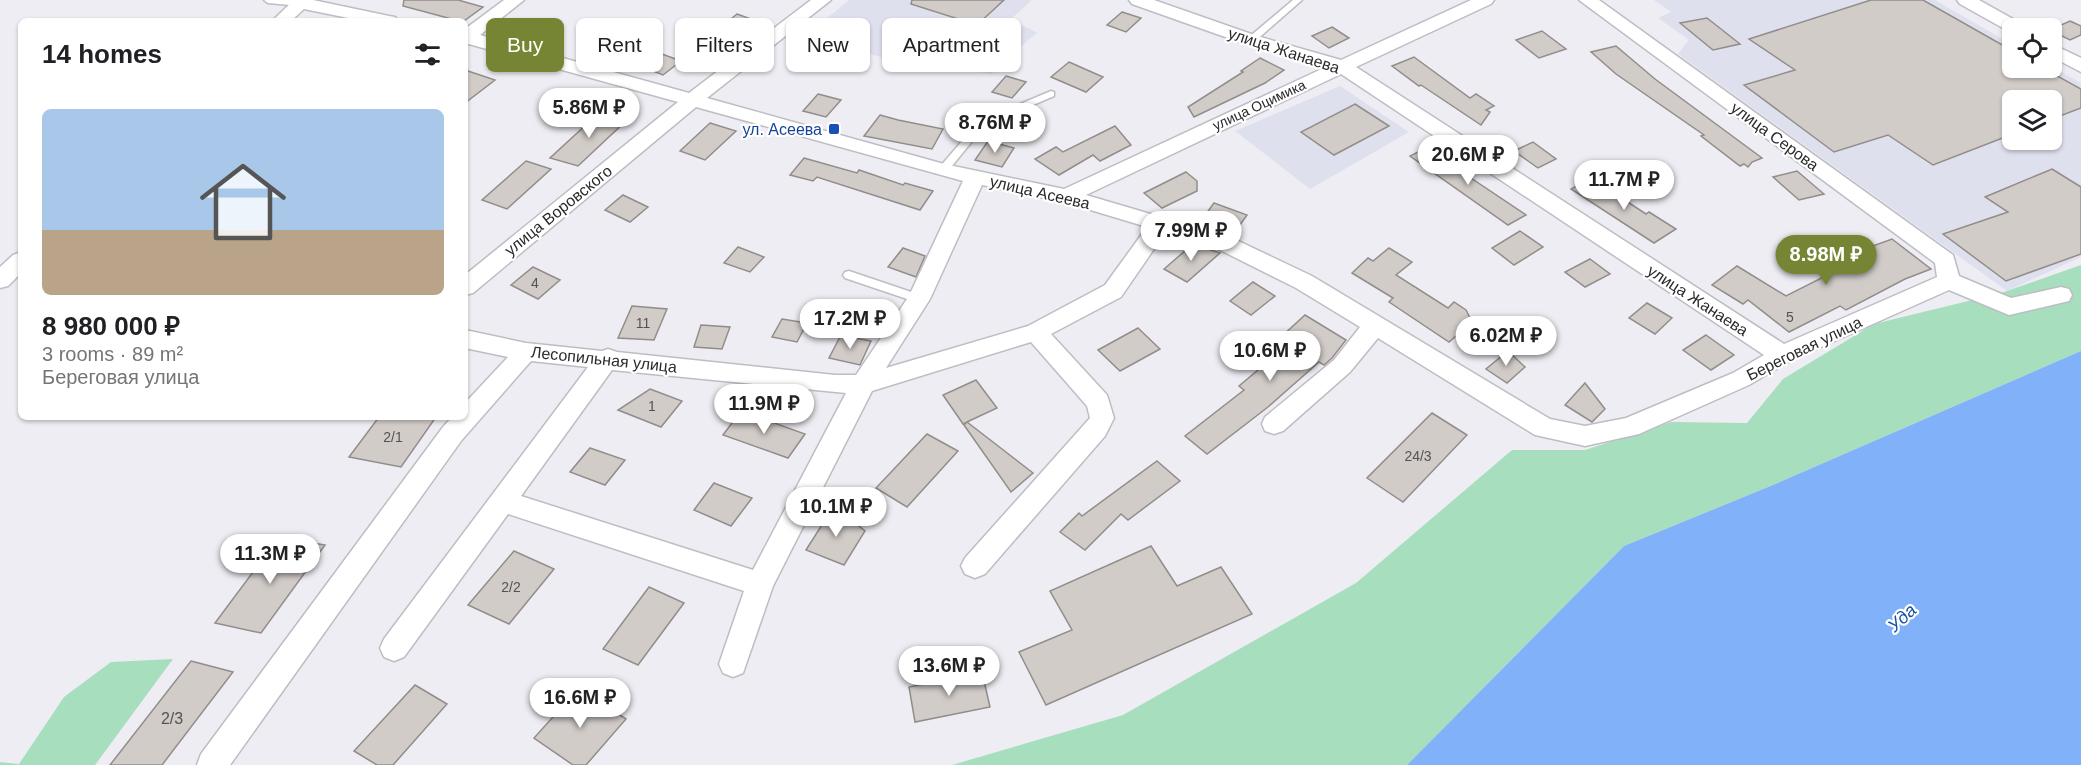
<!DOCTYPE html>
<meta charset="utf-8">
<style>
:root{--surface:#fff;--page:#f2f2f2;--text:#202124;--muted:#757577;--line:#e0e0e0;--accent:#768533}
body{margin:0;font-family:Helvetica,sans-serif;background:var(--page);color:var(--text);height:100vh;display:flex;flex-direction:column;font-size:22px;white-space:nowrap}
*{box-sizing:border-box;margin:0}
p{font-size:20px;color:var(--muted)}
.icon{flex:none;width:33px;height:33px;fill:none;stroke:currentColor;stroke-width:2;stroke-linecap:round;stroke-linejoin:round}
.map{position:relative;flex:1;overflow:hidden}
.panel{position:absolute;left:18px;top:18px;width:450px;height:402px;display:flex;flex-direction:column;background:var(--surface);border-radius:9px;box-shadow:0 2px 4px #0004}
.panel>*{flex:none}
.hud{position:absolute;left:486px;top:18px;width:570px;height:54px;display:flex;gap:12px}
.fabs{position:absolute;left:2002px;top:18px;display:grid;gap:12px}
.fabs a{display:grid;place-items:center;width:60px;height:60px;border-radius:9px;background:var(--surface);box-shadow:0 2px 4px #0004;font-size:30px}
.price{position:absolute;translate:-50% -51px;padding:0 14px;border-radius:21px;background:#fff;color:#222;font-size:20px;line-height:39px;filter:drop-shadow(0 2px 3px #0008)}
.price::after{content:'';position:absolute;left:50%;top:36px;width:18px;height:14px;margin-left:-9px;background:inherit;clip-path:polygon(0 0,100% 0,50% 100%)}
.price.active{background:var(--accent);color:#fff}
ul{padding:0;list-style:none}
li{display:grid;align-content:center;gap:12px;height:318px;padding:0 24px}
li+li{border-top:2px solid var(--line)}
li span{display:grid;place-items:center;height:186px;border-radius:9px;color:#555}
li>.icon{margin-inline-start:auto}
span .icon{width:108px;height:108px;fill:#fffc;stroke-width:1}
li b{font-size:26px}
h2{display:flex;justify-content:space-between;align-items:center;height:72px;padding:0 24px;font-size:26px}
.chip{padding:0 21px;border-radius:9px;background:var(--surface);box-shadow:0 2px 4px #0004;font-size:21px;line-height:54px}
.chip.active{background:var(--accent);color:#fff}
.map>svg:first-child{display:block}
.built{fill:#dfe0ed;fill-rule:evenodd}
.green{fill:#a7dfbe}
.water{fill:#81b1f9}
.building{fill:#d2ccc9;stroke:#928d8a;stroke-width:1.5}
.lines{fill:none;stroke-linecap:round;stroke-linejoin:round}
.service-casing{stroke:#bdbdc3;stroke-width:3}
.minor-casing{stroke:#bdbdc3;stroke-width:3}
.service{fill:#fff;fill-rule:evenodd}
.minor{fill:#fff;fill-rule:evenodd}
.transit-dot{fill:#1a4fb4;stroke:#fff;stroke-width:2}
.labels{text-anchor:middle;stroke-width:4.5;stroke-linejoin:round;paint-order:stroke}
.far-street-label{font-size:14px;fill:#2a2a2c;stroke:#fff}
.number-label{font-size:14px;fill:#545253}
.street-label{font-size:16px;fill:#2a2a2c;stroke:#fff}
.transit-label{font-size:16px;fill:#164399;stroke:#fff;text-anchor:end}
.near-number-label{font-size:16px;fill:#545253}
.water-label{font-size:18px;font-style:italic;fill:#1651a3;stroke:#fff}
</style>
<div class="map">
<svg width="2081" height="765" viewBox="0 0 2081 765">
<rect width="100%" height="100%" fill="#ededf3"/>
<!-- built -->
<g class="built">
<path d="M849 0H1032L1011 19 1037 33 1001 62 992 74 926 64 924 68 914 67 807 35Z"/>
<path d="M1654 0H1935L2013 45V68L2052 67 2081 83V257L2007 291 1678 54 1689 40 1658 18 1671 12ZM2013 100H2052V140H2013Z"/>
<path d="M1340 86 1409 132 1310 189 1235 131Z"/>
</g>
<!-- green -->
<g class="green">
<path d="M2081 265V351L1773 485 1624 546 1407 765H952L1123 715 1356 583 1512 450H1585L1671 422 1747 423 1783 379 1874 324 2001 293Z"/>
<path d="M173 659 95 765H0V762L19 764 64 697 111 662Z"/>
</g>
<!-- water -->
<path class="water" d="M2081 351V765H1407L1624 546 1773 485Z"/>
<!-- building -->
<g class="building">
<path d="M404 0H458L483 7 464 21H459L403 6Z"/>
<path d="M912 0H1004L977 25 911 4Z"/>
<path d="M1871 0H1923L2013 51V68H2043L2081 89V108L2052 119V100H2013V134L1933 165 1888 135 1834 152 1744 85 1795 70 1749 39Z"/>
<path d="M1122 12 1141 18 1126 32 1107 25Z"/>
<path d="M737 14 759 22 742 35 720 28Z"/>
<path d="M1707 18 1740 44 1713 50 1680 23Z"/>
<path d="M2070 21 2081 26V35L2070 40 2052 31V29Z"/>
<path d="M1332 27 1349 38 1329 48 1312 36Z"/>
<path d="M1542 31 1566 49 1539 58 1516 40Z"/>
<path d="M617 34 656 45 651 50 681 61 663 75 635 64 631 68 591 56Z"/>
<path d="M815 41 850 51 836 65 801 54Z"/>
<path d="M1616 46 1655 79 1762 158 1752 162 1748 167 1744 164 1740 166 1701 136 1704 135 1616 74 1591 52Z"/>
<path d="M1414 57 1470 98 1476 94 1494 106 1486 110 1490 112 1481 125 1421 85 1419 86 1392 66Z"/>
<path d="M1260 58 1284 70 1265 83 1194 117 1188 107 1243 72 1241 71Z"/>
<path d="M1069 62 1103 77 1086 92 1051 77Z"/>
<path d="M465 70 495 80 465 103Z"/>
<path d="M1006 76 1026 82 1012 98 992 92Z"/>
<path d="M818 94 841 100 826 117 803 111Z"/>
<path d="M1355 104 1389 126 1334 155 1301 132Z"/>
<path d="M601 111 628 119 578 166 550 158Z"/>
<path d="M880 115 898 120 943 129 932 149 864 136Z"/>
<path d="M710 123 736 131 705 160 680 151Z"/>
<path d="M1115 126 1131 145 1100 161 1093 155 1059 175 1035 159 1056 147 1063 152Z"/>
<path d="M988 141 1014 148 1002 167 975 160Z"/>
<path d="M1533 142 1556 159 1538 168 1514 151Z"/>
<path d="M1428 147 1456 168 1526 215 1508 225 1410 156Z"/>
<path d="M804 158 857 173 859 170 903 185 905 183 933 191 920 210 817 177 813 181 790 175Z"/>
<path d="M526 161 551 169 507 209 482 200Z"/>
<path d="M2052 169 2081 187V254L2006 281 1943 234 2008 212 1985 197Z"/>
<path d="M1797 171 1824 194 1799 200 1773 177Z"/>
<path d="M1186 172 1197 181V191L1162 208 1144 193Z"/>
<path d="M1591 178 1646 214 1649 212 1676 229 1654 243 1571 189Z"/>
<path d="M623 195 648 207 630 222 605 210Z"/>
<path d="M1214 203 1247 215 1232 236 1198 225Z"/>
<path d="M1520 231 1543 247 1514 265 1492 248Z"/>
<path d="M1892 239 1931 269 1905 279 1846 310 1840 306 1789 332 1748 300 1743 304 1712 285 1737 266 1786 296 1875 251 1870 247Z"/>
<path d="M1193 244 1220 253 1187 282 1164 269Z"/>
<path d="M738 247 764 257 750 272 724 263Z"/>
<path d="M903 248 925 256 916 277 888 267Z"/>
<path d="M1389 248 1412 262 1396 275 1448 308 1454 302 1466 310 1472 322 1449 342 1389 302 1393 298 1352 273 1368 258 1373 261Z"/>
<path d="M1590 259 1610 274 1585 287 1565 272Z"/>
<path d="M533 267 560 280 538 299 511 285Z"/>
<path d="M1253 282 1275 296 1251 315 1230 301Z"/>
<path d="M1647 303 1672 318 1655 334 1629 318Z"/>
<path d="M632 306 667 309 654 340 618 338Z"/>
<path d="M1305 315 1346 340 1332 358 1324 365 1319 362 1268 407 1207 454 1185 436 1244 390 1239 386 1289 344 1280 338Z"/>
<path d="M782 319 807 323 797 342 772 337Z"/>
<path d="M701 325 730 327 722 349 694 347Z"/>
<path d="M1138 328 1160 349 1120 371 1098 350Z"/>
<path d="M841 335 871 341 860 365 829 358Z"/>
<path d="M1706 335 1734 355 1711 370 1683 350Z"/>
<path d="M1508 351 1525 367 1507 383 1486 369Z"/>
<path d="M976 380 997 408 967 422 1033 473 1011 492 964 425 967 422 963 424 943 395Z"/>
<path d="M1585 383 1605 409 1592 422 1565 405Z"/>
<path d="M650 389 682 401 661 427 618 410Z"/>
<path d="M741 411 805 434 788 458 723 435Z"/>
<path d="M1432 413 1467 435 1403 502 1367 478Z"/>
<path d="M379 417H436L401 467 349 457Z"/>
<path d="M927 434 958 451 907 507 876 488Z"/>
<path d="M590 448 625 460 605 485 570 472Z"/>
<path d="M1157 461 1180 481 1128 520 1121 514 1085 550 1060 532 1079 513 1082 516Z"/>
<path d="M714 483 752 498 731 526 694 510Z"/>
<path d="M834 506 865 531 844 565 806 550Z"/>
<path d="M279 537 325 545 261 633 215 623Z"/>
<path d="M1151 546 1177 586 1221 567 1252 614 1046 705 1019 652 1072 630 1050 591Z"/>
<path d="M514 551 554 569 509 624 468 605Z"/>
<path d="M649 587 684 603 638 665 603 649Z"/>
<path d="M191 661 233 672 162 765H110Z"/>
<path d="M982 672 990 707 915 722 909 687Z"/>
<path d="M415 685 447 704 393 765H377L354 751Z"/>
<path d="M579 688 626 719 586 765H573L534 738Z"/>
</g>
<g class="lines">
<defs>
<g id="service">
<path d="M264 0H297L305 3 301 6 268 3Z"/>
<path d="M1293 0H1302L1254 42H1248V38Z"/>
<path d="M1051 91 1054 92V96L1019 111 992 117 947 172H939V168L986 113 1013 107Z"/>
<path d="M849 271 923 296 925 299 919 303 845 278 843 275 845 272Z"/>
</g>
<g id="minor">
<path d="M294 0H313L389 16 395 17 398 21H363L304 9 291 21H272Z"/>
<path d="M504 0H524L480 35 689 93 811 0H831L707 98 944 164 1064 189 1326 67 1245 44 1132 4 1129 0H1154L1257 36 1341 60 1471 0H1494L1491 4 1356 67 1784 344 1937 277 1935 263 1579 0H1599L1953 255 1959 276 2011 298 2061 287 2069 289 2072 295 2069 301 2009 315 1949 290 1790 361 1749 385 1639 434 1585 446 1535 435 1378 338 1350 372 1283 431 1274 434 1265 431 1262 424 1265 417 1334 360 1360 327 1296 288 1216 248 1165 233 1121 297 1051 334 1107 395 1114 418 1105 436 985 574 975 578 965 574 961 566 965 558 1090 418 1087 406 1031 342 872 391 773 586 743 673 733 677 723 673 719 664 744 591 508 514 404 657 394 661 384 657 380 648 384 639 588 367 531 361 461 441 230 765H197L201 754 443 427 452 417H465V403L508 357 465 348V330L526 343 602 351 608 349 617 352 835 375H856L909 296 963 181 696 107 473 293 465 295V275L678 102 465 43V29ZM1341 74 1764 355 1733 373 1626 418 1585 426 1550 419 1312 276 1232 238 1086 195ZM982 185 1064 202 1147 227 1105 285 1028 326 886 368 930 299ZM612 370 846 393 753 570 521 496Z"/>
<path d="M1957 0H1979L2022 24 2025 28H2013V33L2010 32 1960 4Z"/>
<path d="M2052 44 2081 58V72L2052 57Z"/>
<path d="M21 252V273L8 286 0 288V267L13 255Z"/>
</g>
</defs>
<!-- service casing -->
<use href="#service" class="service-casing"/>
<!-- minor casing -->
<use href="#minor" class="minor-casing"/>
<!-- service -->
<use href="#service" class="service"/>
<!-- minor -->
<use href="#minor" class="minor"/>
</g>
<!-- markers -->
<rect class="transit-dot" x="828" y="123" width="12" height="12" rx="3"/>
<g class="labels">
<!-- far-street labels -->
<g class="far-street-label">
<text transform="translate(1259 105) rotate(-25)" y="5">улица Оцимика</text>
</g>
<!-- number labels -->
<g class="number-label">
<text x="535" y="288">4</text>
<text x="1790" y="322">5</text>
<text x="643" y="328">11</text>
<text x="652" y="411">1</text>
<text x="393" y="442">2/1</text>
<text x="1418" y="461">24/3</text>
<text x="511" y="592">2/2</text>
</g>
<!-- street labels -->
<g class="street-label">
<text transform="translate(1284 50) rotate(18)" y="6">улица Жанаева</text>
<text transform="translate(1775 136) rotate(36)" y="6">улица Серова</text>
<text transform="translate(1040 192) rotate(13)" y="6">улица Асеева</text>
<text transform="translate(558 210) rotate(-39)" y="6">улица Воровского</text>
<text transform="translate(1698 300) rotate(33)" y="6">улица Жанаева</text>
<text transform="translate(1804 348) rotate(-26)" y="6">Береговая улица</text>
<text transform="translate(604 359) rotate(6)" y="6">Лесопильная улица</text>
</g>
<!-- transit labels -->
<g class="transit-label">
<text x="822" y="135">ул. Асеева</text>
</g>
<!-- near-number labels -->
<g class="near-number-label">
<text x="172" y="724">2/3</text>
</g>
<!-- water labels -->
<g class="water-label">
<text transform="translate(1902 618) rotate(-43)" y="6">Уда</text>
</g>
</g>
</svg>
<div class="fabs">
<a><svg class="icon" aria-label="locate" viewBox="0 0 24 24"><circle cx="12" cy="12" r="6"/><path d="M12 2v4M12 18v4M2 12h4M18 12h4"/></svg></a>
<a><svg class="icon" aria-label="layers" viewBox="0 0 24 24"><path d="M12 4l9 5-9 5-9-5zM3 14l9 5 9-5"/></svg></a>
</div>
<b class="price" style="left:589px;top:139px">5.86M ₽</b>
<b class="price" style="left:995px;top:154px">8.76M ₽</b>
<b class="price" style="left:1468px;top:186px">20.6M ₽</b>
<b class="price" style="left:1624px;top:211px">11.7M ₽</b>
<b class="price" style="left:1191px;top:262px">7.99M ₽</b>
<b class="price active" style="left:1826px;top:286px">8.98M ₽</b>
<b class="price" style="left:850px;top:350px">17.2M ₽</b>
<b class="price" style="left:1506px;top:367px">6.02M ₽</b>
<b class="price" style="left:1270px;top:382px">10.6M ₽</b>
<b class="price" style="left:764px;top:435px">11.9M ₽</b>
<b class="price" style="left:836px;top:538px">10.1M ₽</b>
<b class="price" style="left:270px;top:585px">11.3M ₽</b>
<b class="price" style="left:949px;top:697px">13.6M ₽</b>
<b class="price" style="left:580px;top:729px">16.6M ₽</b>
<div class="hud">
<a class="chip active">Buy</a>
<a class="chip">Rent</a>
<a class="chip">Filters</a>
<a class="chip">New</a>
<a class="chip">Apartment</a>
</div>
<section class="panel">
<h2>14 homes<svg class="icon" aria-label="filters" viewBox="0 0 24 24"><path d="M4 7h16M4 17h16"/><circle cx="9" cy="7" r="2"/><circle cx="15" cy="17" r="2"/></svg></h2>
<ul>
<li><span style="background:linear-gradient(#a9c7e8 65%,#b9a48a 0)"><svg class="icon" aria-label="home" viewBox="0 0 24 24"><path d="M3 11l9-7 9 7M6 9v11h12V9"/></svg></span><div><b>8 980 000 ₽</b><p>3 rooms · 89 m²</p><p>Береговая улица</p></div></li>
</ul>
</section>
</div>
